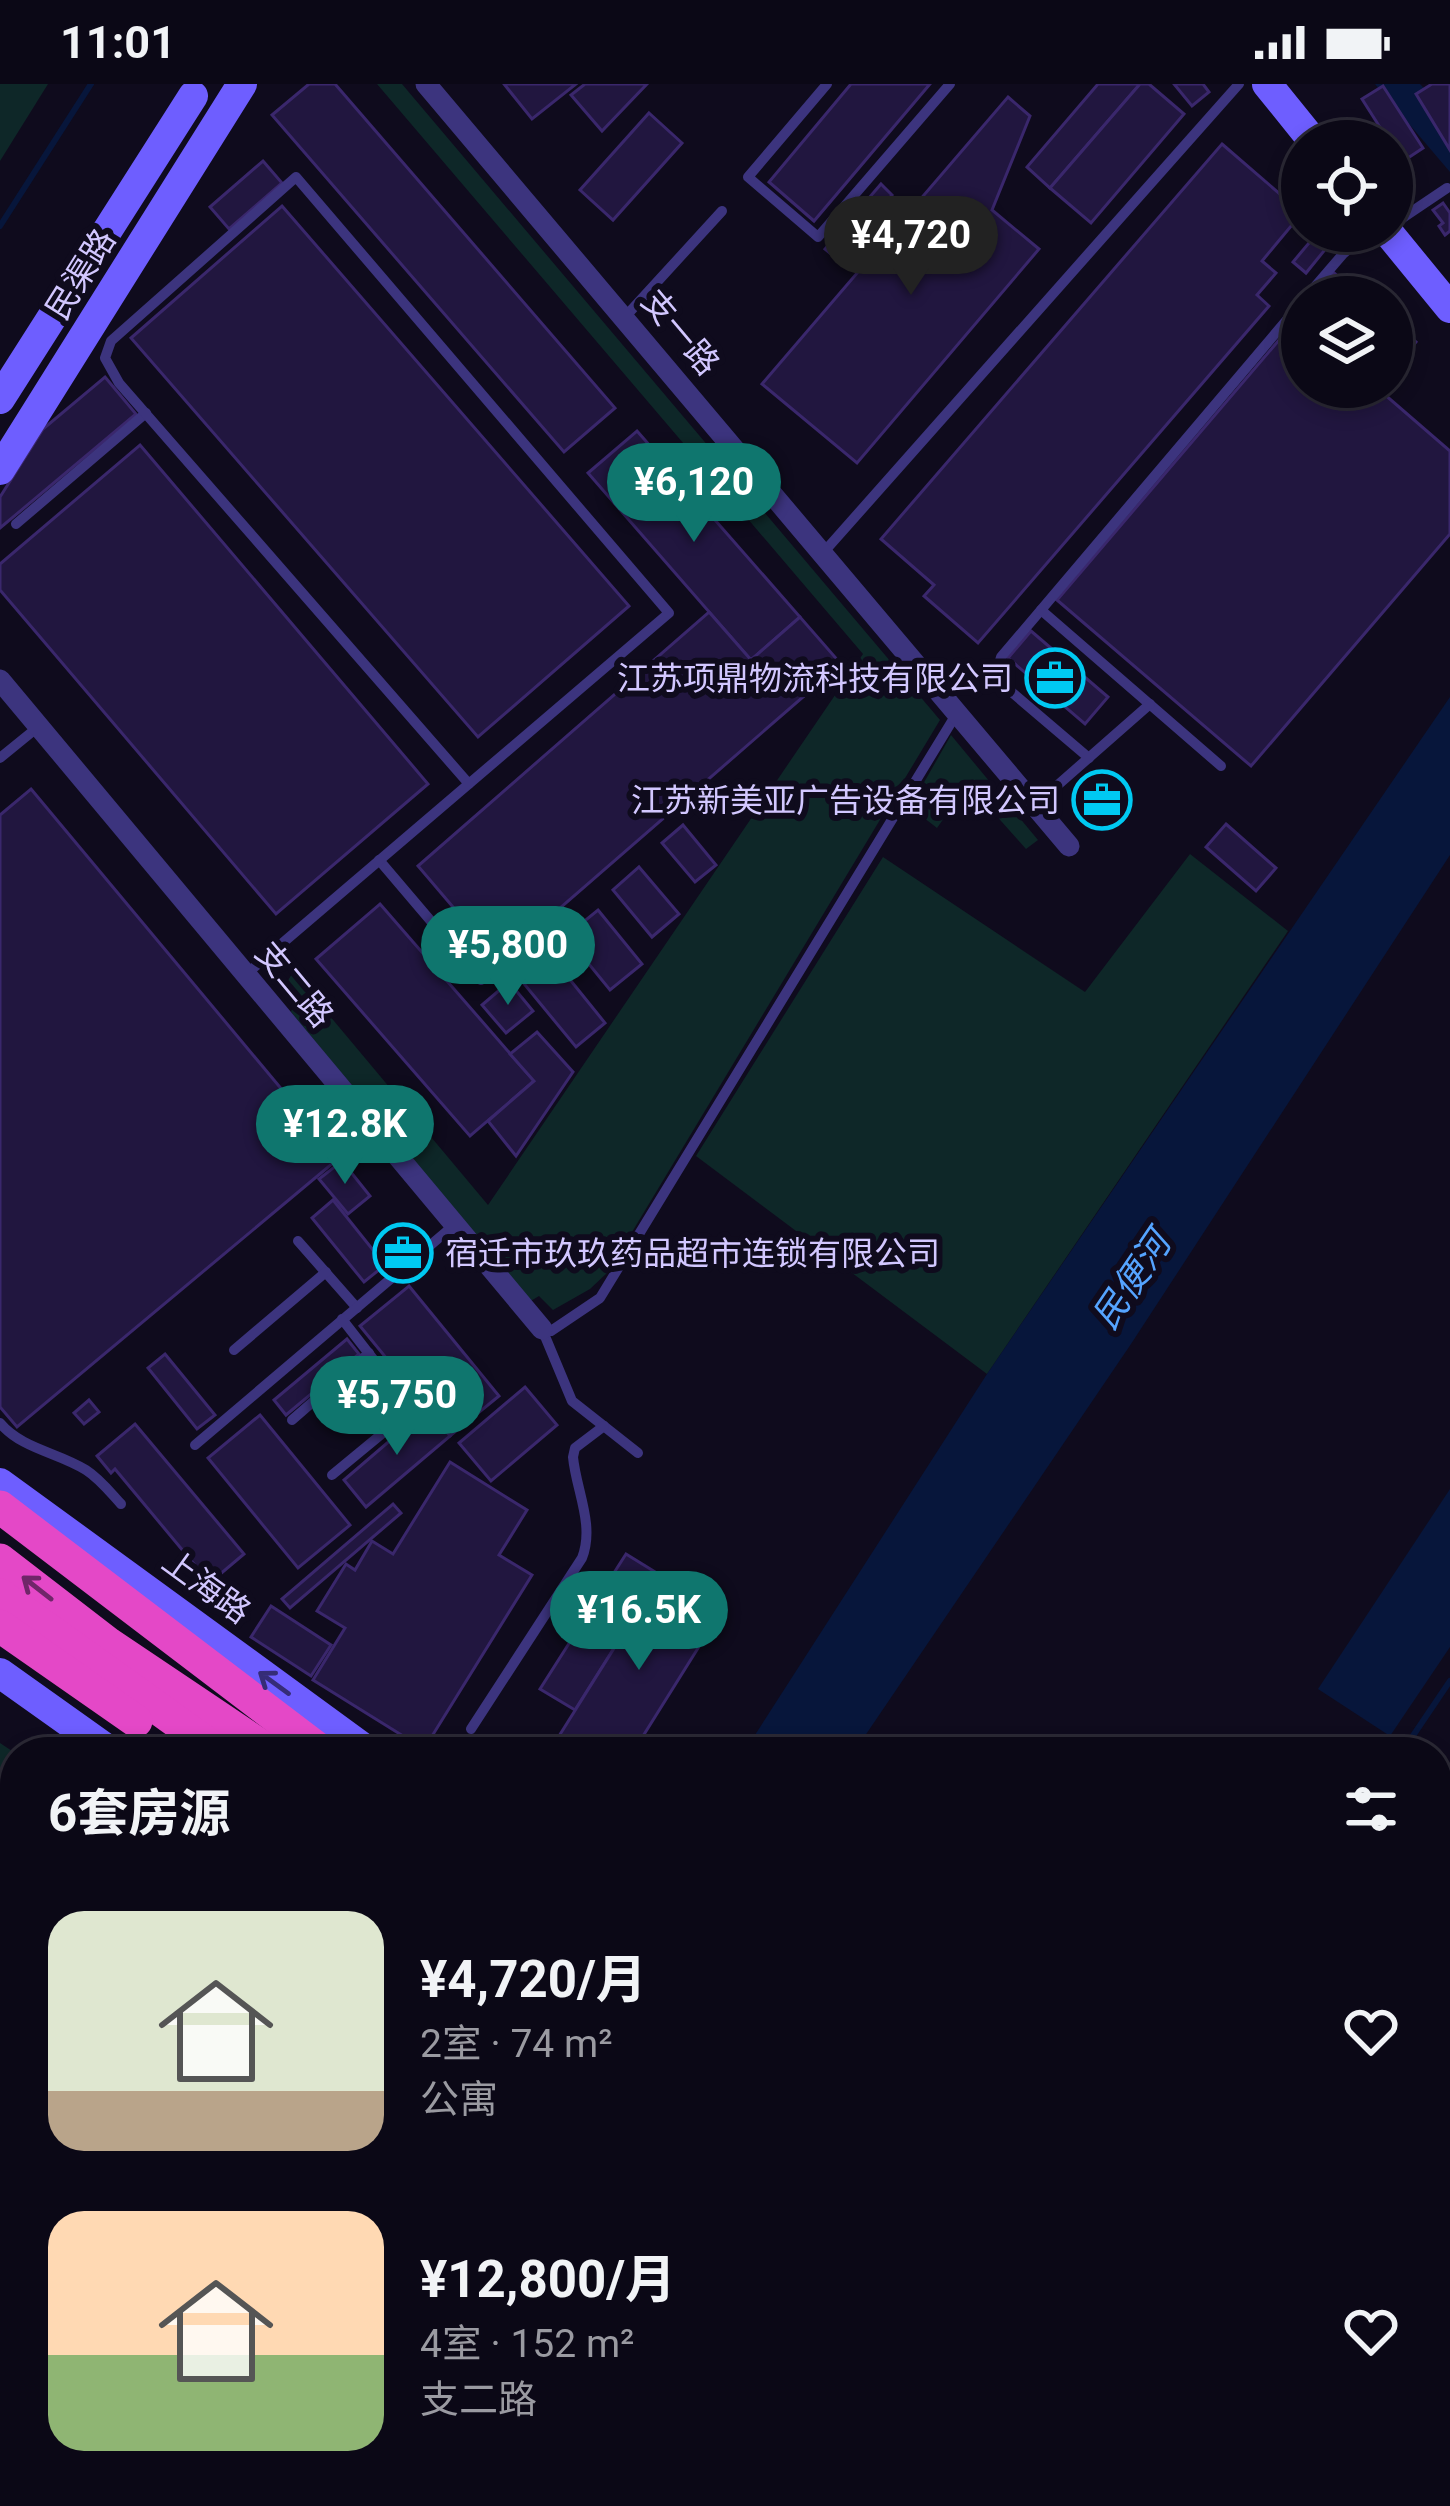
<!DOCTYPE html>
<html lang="zh">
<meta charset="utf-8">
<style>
:root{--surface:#0b0816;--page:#14111f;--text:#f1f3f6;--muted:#9a9aa1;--line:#2b2935;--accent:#0f766e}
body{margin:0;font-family:Roboto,"Noto Sans SC",sans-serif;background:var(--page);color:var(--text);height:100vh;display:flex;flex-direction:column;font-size:45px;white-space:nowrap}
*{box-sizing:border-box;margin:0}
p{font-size:39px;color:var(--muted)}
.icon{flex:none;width:66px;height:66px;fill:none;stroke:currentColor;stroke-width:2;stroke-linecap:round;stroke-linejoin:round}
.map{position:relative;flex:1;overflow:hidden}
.sheet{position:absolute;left:0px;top:1653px;width:1452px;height:771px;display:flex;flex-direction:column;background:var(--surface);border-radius:48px 48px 0 0;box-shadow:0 6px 18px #0003,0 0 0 3px var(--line)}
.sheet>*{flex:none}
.buttons{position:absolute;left:1281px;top:36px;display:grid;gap:24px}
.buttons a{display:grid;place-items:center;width:132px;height:132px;border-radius:50%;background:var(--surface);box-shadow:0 6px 18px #0003,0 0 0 3px var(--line);font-size:60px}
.price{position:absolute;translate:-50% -102px;padding:0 27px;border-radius:42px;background:var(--accent);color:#fff;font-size:39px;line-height:78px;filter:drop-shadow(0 3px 6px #0008)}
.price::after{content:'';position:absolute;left:50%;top:72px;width:36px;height:27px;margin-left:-18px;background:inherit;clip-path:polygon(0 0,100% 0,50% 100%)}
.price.selected{background:#222;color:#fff}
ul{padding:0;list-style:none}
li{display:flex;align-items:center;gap:36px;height:300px;padding:0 48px}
li span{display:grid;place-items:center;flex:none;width:336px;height:240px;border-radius:36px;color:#555}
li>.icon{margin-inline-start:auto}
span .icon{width:144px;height:144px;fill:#fffc;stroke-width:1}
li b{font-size:51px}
h2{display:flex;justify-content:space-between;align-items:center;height:144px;padding:0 48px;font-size:51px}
.status{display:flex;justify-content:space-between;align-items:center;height:84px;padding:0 60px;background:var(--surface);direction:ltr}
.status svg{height:33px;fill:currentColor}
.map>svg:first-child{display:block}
.green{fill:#0e2728}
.water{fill:#07163b}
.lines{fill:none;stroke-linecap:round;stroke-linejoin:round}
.stream{stroke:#07163b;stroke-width:6}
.building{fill:#21163f;stroke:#3a276c;stroke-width:3}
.service{stroke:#3c347e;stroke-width:10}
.minor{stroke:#3c347e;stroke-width:21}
.secondary{stroke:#6e5eff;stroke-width:30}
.trunk{stroke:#e448c7;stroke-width:33}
.oneway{stroke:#6f2669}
.oneway2{stroke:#352c77}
.labels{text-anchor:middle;stroke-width:12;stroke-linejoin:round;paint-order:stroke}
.street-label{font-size:33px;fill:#d2c7ff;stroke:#0f0b1d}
.poi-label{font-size:33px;fill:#d2c7ff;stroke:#0f0b1d;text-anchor:end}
.water-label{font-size:36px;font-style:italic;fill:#55a4ff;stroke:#0f0b1d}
</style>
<div class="status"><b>11:01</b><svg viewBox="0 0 49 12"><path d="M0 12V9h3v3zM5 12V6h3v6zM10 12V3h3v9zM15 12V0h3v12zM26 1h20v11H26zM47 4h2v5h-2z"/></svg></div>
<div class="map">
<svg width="1450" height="2422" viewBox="0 0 1450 2422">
<rect width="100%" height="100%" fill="#0f0b1d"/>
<!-- green -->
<g class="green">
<path d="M0 0H48L0 77Z"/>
<path d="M377 0H402L940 636 608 1188 590 1205 553 1226 539 1212 529 1218 291 928 297 912 286 900 293 888 488 1121 863 570Z"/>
<path d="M951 651 1038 756 1026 765 968 700 937 744 910 723Z"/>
<path d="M1190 770 1288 847 987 1290 696 1072 883 773 1085 908Z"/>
<path d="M0 1659 15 1669V2385L0 2378Z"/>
<path d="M75 2409H156L151 2422H106Z"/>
</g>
<!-- water -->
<g class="water">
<path d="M1375 0H1420L1450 31V88Z"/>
<path d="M1450 613V771L1131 1260 854 1668H744L987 1290Z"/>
<path d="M1450 1405V1563L1390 1652 1318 1605Z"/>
<path d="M217 2409H330L325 2422H215Z"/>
</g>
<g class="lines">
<!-- stream -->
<g class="stream">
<path d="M0 142 91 0"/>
<path d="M1402 1668 1450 1597"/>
<path d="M1375 2409 1404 2422"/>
<path d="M909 2422 918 2409"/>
</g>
</g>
<!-- building -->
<g class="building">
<path d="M309 0H335L615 324 564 368 272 31Z"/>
<path d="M504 0H576L532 35Z"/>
<path d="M585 0H647L602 47 571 11Z"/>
<path d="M851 0H930L814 137 769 98Z"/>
<path d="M1098 0H1140L1050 104 1027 83Z"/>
<path d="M1140 0H1149L1184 30 1091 139 1050 104Z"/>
<path d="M1174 0H1203L1209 8 1192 22Z"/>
<path d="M1432 0H1450V66L1416 10Z"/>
<path d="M1383 2 1423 64 1402 78 1362 15Z"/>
<path d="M1008 13 1030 32 992 126 1039 165 857 379 762 300Z"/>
<path d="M649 29 682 59 613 136 580 106Z"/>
<path d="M1222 60 1302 129 1262 177 1276 189 1257 211 1269 222 978 559 924 512 934 501 881 455Z"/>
<path d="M263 77 282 99 229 145 210 123Z"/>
<path d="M881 100 892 111 837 175 825 165Z"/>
<path d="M1443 119 1450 129V147L1445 151 1439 142 1443 139 1433 126Z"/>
<path d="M282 122 629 522 478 653 131 254Z"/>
<path d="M1319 147 1332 157 1306 189 1293 178Z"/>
<path d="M1334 189 1362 213H1317Z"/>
<path d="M1297 235 1302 240V303H1376L1450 367V450L1251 682 1057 516Z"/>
<path d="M1392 238 1416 258 1398 280 1392 275Z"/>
<path d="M105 293 136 330 0 444V413L43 345Z"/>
<path d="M637 347 800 533 751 576 588 389Z"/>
<path d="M140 361 428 700 276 830 0 506V480Z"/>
<path d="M709 528 751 576 800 533 841 580 499 877 418 782Z"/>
<path d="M1031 547 1108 613 1085 640 1008 574Z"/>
<path d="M31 705 339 1074 17 1343 0 1323V731Z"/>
<path d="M1226 740 1276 784 1256 807 1206 763Z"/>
<path d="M683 741 716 781 695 798 662 759Z"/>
<path d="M639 783 679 830 652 853 613 806Z"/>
<path d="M380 820 534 997 470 1052 316 875Z"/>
<path d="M598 826 642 880 610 906 566 852Z"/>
<path d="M546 866 605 939 576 963 516 890Z"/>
<path d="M509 898 533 927 506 949 482 921Z"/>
<path d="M537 948 573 988 516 1072 488 1037 534 997 510 970Z"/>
<path d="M342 1077 370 1112 348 1130 319 1095Z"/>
<path d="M333 1116 385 1181 364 1198 312 1134Z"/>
<path d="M409 1202 499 1312 450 1352 360 1242Z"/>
<path d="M347 1255 359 1270 286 1331 274 1316Z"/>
<path d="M165 1270 215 1331 197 1345 148 1284Z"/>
<path d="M525 1303 557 1341 491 1397 459 1359Z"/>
<path d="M89 1316 99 1328 84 1340 74 1329Z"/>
<path d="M428 1324 450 1352 366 1423 344 1396Z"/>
<path d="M260 1331 350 1441 298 1484 208 1374Z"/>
<path d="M135 1340 244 1470 205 1503 189 1484 194 1480 115 1385 111 1389 97 1372Z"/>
<path d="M450 1378 527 1426 499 1471 532 1491 424 1665 313 1596 345 1544 317 1527 346 1480 355 1486 372 1457 393 1470Z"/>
<path d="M393 1420 401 1429 290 1524 282 1515Z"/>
<path d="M626 1470 660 1491 575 1626 540 1605Z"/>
<path d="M660 1491 720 1529 633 1668H549Z"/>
<path d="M271 1522 331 1561 311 1592 251 1553Z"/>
<path d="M1450 1708V2093L1437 2085V1730Z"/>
<path d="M1010 2409H1051L1064 2422H1015L1019 2418Z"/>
</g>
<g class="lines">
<!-- service -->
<g class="service">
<path d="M827 0 748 93 818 153 950 0"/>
<path d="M1392 141 1447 104"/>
<path d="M1306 213 1343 170 1369 147"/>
<path d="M625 233 722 127"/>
<path d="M16 440 146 329"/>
<path d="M823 469 1239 0"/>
<path d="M1041 526 1001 573 997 587 1008 605 1089 674"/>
<path d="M0 674 38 643"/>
<path d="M1221 682 1041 526 1302 218"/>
<path d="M1035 721 1150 620"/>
<path d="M379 776 481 896"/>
<path d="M245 891 669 529 296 93 111 257 105 274 119 299 469 700"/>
<path d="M298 1157 357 1224"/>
<path d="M234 1266 326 1188"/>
<path d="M292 1336 369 1269"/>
<path d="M0 1339C22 1365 57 1368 86 1386 100 1395 110 1408 121 1420"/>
<path d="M195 1361 453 1142"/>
<path d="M638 1369 572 1317 542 1245 551 1247 600 1214 957 629"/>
<path d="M332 1391 412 1325 342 1235"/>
<path d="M471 1645 582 1474C595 1441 576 1406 573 1373L575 1364 604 1342"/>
<path d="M1437 2097 1450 2105"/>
<path d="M1437 2400 1450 2406"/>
<path d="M1110 2409 1124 2422"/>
<path d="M1277 2409 1303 2421"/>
<path d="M972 2422 980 2409"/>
</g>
<!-- minor -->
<g class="minor">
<path d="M426 0 1069 762"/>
<path d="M0 596 542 1245"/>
<path d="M641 2422 645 2409"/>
</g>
<!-- secondary -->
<g class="secondary">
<path d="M1267 0 1313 57"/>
<path d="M1387 147 1450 224"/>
<path d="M0 315 193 12"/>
<path d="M0 386 242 0"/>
<path d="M0 1399 369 1668"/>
<path d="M0 1589 111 1668"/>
<path d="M1437 2226 1450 2231"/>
<path d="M1437 2353 1450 2359"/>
</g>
<!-- trunk -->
<g class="trunk">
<path d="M0 1423 322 1668"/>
<path d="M0 1476 109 1560 270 1668"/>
<path d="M0 1511 219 1668"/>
<path d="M0 1542 136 1637"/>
<path d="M1437 2260 1450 2266"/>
<path d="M1437 2300 1450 2306"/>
</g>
</g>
<!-- one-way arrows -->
<defs><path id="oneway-shaft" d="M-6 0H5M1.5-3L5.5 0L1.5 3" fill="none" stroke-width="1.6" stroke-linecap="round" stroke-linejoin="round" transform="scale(3)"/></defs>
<use class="oneway" href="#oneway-shaft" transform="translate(37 1504) rotate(-142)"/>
<use class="oneway2" href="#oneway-shaft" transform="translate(274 1599) rotate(-144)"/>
<!-- icons -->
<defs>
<symbol id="office-ring" viewBox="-11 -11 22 22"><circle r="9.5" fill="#0f0b1d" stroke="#00c9f2" stroke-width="1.5"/><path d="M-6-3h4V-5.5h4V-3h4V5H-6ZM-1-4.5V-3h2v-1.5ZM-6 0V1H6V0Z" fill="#00c9f2"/></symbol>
</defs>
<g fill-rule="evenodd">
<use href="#office-ring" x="1022" y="561" width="66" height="66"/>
<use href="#office-ring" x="1069" y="683" width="66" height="66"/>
<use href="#office-ring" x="370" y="1136" width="66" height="66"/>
</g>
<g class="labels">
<!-- street labels -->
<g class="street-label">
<text transform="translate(80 190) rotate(-58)" y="12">民渠路</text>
<text transform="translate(681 248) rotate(50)" y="12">支一路</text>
<text transform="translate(295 900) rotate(50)" y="12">支二路</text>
<text transform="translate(207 1502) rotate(36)" y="12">上海路</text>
</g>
<!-- poi labels -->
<g class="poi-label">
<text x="1013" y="606">江苏项鼎物流科技有限公司</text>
<text x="1060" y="728">江苏新美亚广告设备有限公司</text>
<text x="445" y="1181" text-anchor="start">宿迁市玖玖药品超市连锁有限公司</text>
</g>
<!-- water labels -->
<g class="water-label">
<text transform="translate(1131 1196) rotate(-56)" y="13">民便河</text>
</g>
</g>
</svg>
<div class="buttons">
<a><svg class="icon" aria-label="locate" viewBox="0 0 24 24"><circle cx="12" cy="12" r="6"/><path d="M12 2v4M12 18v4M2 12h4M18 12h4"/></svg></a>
<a><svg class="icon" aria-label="layers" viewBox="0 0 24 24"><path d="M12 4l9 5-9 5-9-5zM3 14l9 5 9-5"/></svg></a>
</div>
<b class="price selected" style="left:911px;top:214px">¥4,720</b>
<b class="price" style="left:694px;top:461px">¥6,120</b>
<b class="price" style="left:508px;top:924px">¥5,800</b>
<b class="price" style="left:345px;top:1103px">¥12.8K</b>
<b class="price" style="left:397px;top:1374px">¥5,750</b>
<b class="price" style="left:639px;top:1589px">¥16.5K</b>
<section class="sheet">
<h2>6套房源<svg class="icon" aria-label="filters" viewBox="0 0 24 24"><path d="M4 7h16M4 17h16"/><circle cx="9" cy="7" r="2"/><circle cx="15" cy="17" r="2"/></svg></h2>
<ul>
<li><span style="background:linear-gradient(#dfe7d0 75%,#b9a48a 0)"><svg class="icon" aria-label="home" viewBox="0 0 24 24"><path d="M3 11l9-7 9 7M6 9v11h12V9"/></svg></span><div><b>¥4,720/月</b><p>2室 · 74 m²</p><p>公寓</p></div><svg class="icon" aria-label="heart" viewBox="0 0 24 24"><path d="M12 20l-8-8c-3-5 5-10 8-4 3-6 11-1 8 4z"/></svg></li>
<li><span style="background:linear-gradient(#ffd9b3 60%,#8fb573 0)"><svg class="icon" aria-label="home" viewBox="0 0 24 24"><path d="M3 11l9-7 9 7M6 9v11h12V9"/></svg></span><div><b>¥12,800/月</b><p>4室 · 152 m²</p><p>支二路</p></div><svg class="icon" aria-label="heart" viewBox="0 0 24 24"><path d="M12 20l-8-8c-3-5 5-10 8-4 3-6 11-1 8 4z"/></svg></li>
</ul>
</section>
</div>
